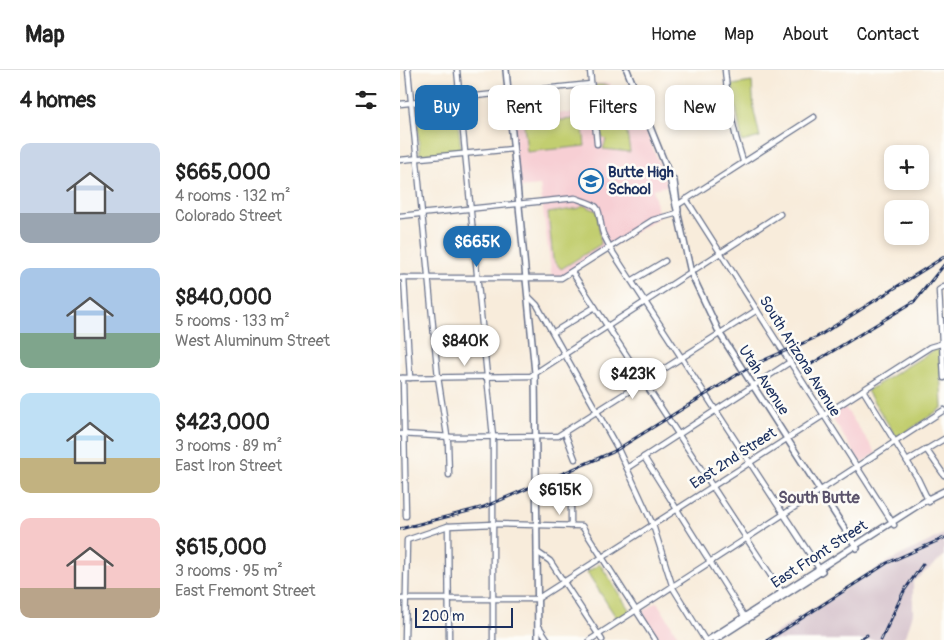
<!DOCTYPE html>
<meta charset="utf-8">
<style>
:root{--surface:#fff;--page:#f2f2f2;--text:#222;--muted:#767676;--line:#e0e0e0;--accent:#1f6fb2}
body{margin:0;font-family:Pangolin,sans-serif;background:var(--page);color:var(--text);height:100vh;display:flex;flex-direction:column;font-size:19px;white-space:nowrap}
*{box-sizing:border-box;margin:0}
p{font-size:16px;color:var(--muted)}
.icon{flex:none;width:28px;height:28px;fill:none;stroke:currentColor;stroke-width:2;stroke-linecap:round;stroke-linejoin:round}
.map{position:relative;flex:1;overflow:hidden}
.drawer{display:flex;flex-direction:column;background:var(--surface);width:400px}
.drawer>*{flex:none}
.banner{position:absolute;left:15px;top:15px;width:454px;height:45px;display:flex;gap:10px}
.buttons{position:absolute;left:484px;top:75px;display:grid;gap:10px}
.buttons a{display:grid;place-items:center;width:45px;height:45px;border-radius:10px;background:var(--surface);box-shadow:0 2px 8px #0003;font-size:25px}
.scale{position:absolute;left:15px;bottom:12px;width:98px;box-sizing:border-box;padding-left:5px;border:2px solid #1b2f5e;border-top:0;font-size:14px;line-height:18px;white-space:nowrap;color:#1b2f5e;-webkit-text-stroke:4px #fdfcf7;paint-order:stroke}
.price{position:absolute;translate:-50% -42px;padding:0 11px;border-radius:18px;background:#fff;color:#222;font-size:16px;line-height:32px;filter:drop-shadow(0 1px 2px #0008)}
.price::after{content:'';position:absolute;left:50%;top:30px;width:15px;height:11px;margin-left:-8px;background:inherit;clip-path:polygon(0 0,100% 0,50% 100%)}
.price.current{background:var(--accent);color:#fff}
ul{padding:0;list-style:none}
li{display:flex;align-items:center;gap:15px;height:125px;padding:0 20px}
li span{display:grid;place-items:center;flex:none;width:140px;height:100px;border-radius:10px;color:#555}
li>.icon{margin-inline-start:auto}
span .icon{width:60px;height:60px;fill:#fffc;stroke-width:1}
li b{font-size:21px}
h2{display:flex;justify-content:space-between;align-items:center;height:60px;padding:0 20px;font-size:21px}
.tag{padding:0 18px;border-radius:10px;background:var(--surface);box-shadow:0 2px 8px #0003;font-size:18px;line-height:45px}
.tag.current{background:var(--accent);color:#fff}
header{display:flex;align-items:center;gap:30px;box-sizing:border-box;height:70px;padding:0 25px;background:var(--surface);border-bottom:1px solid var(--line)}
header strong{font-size:24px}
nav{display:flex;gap:28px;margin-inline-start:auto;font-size:18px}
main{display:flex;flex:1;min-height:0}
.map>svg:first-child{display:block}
.built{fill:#f7cfd4}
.industrial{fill:#d2bdc8}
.park{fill:#c2ce70;stroke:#6e7e67}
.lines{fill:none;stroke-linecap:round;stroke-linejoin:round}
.minor-casing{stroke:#68718a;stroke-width:7}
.major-casing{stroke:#68718a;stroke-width:8}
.minor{stroke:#fff;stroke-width:4.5}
.major{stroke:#fff;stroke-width:5}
.rail-casing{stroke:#1b2f5e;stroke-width:3}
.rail{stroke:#fdfcf7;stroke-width:1;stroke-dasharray:4;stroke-linecap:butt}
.labels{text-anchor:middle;stroke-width:5;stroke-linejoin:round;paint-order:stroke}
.poi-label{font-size:15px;font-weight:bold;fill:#1b2f5e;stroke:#fdfcf7;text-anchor:start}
.street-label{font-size:15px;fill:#1b2f5e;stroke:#fdfcf7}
.neighbourhood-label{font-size:16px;font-weight:bold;fill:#5b536b;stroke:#fdfcf7}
</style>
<header>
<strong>Map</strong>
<nav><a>Home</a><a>Map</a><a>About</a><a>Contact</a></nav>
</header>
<main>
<section class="drawer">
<h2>4 homes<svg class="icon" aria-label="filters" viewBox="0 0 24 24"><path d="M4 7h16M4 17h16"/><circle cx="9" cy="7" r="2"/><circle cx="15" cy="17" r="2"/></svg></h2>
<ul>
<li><span style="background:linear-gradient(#c9d6e8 70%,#9aa5b1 0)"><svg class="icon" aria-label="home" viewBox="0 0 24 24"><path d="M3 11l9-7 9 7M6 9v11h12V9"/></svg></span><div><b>$665,000</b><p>4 rooms · 132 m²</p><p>Colorado Street</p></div></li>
<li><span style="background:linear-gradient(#a9c7e8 65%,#7fa58c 0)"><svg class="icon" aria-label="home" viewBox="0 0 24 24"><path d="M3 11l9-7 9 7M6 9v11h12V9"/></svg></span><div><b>$840,000</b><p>5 rooms · 133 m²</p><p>West Aluminum Street</p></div></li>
<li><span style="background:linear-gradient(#bfe0f5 65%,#c2b280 0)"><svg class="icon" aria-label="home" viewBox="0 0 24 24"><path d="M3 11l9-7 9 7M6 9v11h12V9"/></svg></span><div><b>$423,000</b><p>3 rooms · 89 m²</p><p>East Iron Street</p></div></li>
<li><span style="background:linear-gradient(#f6c9c9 70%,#b9a48a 0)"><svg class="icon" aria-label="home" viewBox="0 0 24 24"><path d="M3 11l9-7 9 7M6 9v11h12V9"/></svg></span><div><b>$615,000</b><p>3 rooms · 95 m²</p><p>East Fremont Street</p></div></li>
</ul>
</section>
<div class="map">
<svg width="544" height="570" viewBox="0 0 544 570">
<rect width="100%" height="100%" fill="#fdfcf7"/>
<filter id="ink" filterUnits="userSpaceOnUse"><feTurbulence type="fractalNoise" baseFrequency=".02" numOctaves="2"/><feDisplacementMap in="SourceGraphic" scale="10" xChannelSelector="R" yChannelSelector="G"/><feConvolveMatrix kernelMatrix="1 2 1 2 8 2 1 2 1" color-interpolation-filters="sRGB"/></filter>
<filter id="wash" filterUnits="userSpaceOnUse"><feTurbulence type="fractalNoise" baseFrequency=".0096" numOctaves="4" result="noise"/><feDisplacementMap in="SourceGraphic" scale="20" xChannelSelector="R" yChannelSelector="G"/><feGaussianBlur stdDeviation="1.12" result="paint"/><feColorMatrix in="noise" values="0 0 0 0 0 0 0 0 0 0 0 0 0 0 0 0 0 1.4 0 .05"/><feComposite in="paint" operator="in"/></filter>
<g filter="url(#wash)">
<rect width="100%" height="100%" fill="#f8ecdb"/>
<!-- built -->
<g class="built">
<path d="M210 13 227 63 244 56 264 106 267 116 253 119 259 147 161 208 152 209 140 116 117 118 108 24 131 21 133 43H175V37L193 34 191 14Z"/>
<path d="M444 336 476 383 461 393 430 345Z"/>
<path d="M257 532 278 566 272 570H261L242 542Z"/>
</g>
<!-- industrial -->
<path class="industrial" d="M544 464V486L513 512V543L507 563 501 570H364L489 491Z"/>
<!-- park -->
<g class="park">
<path d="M352 12 354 41 360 67 342 72 332 15Z"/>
<path d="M195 15H208L227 63 230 82 203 79 206 70 201 65Z"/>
<path d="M56 33 61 80 20 85 16 37Z"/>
<path d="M182 48 185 76 127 82 124 54Z"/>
<path d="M183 135 197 141 201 174 161 199 153 189 148 143 180 138Z"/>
<path d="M539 277 542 338 497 368 467 321Z"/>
<path d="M200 494 230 541 217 549 187 502Z"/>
</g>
</g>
<g filter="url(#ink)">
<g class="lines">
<defs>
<g id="minor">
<path d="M8 0 38 307 48 372 49 405"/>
<path d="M57 0 93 367V570"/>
<path d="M190 0 197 74"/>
<path d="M325 0C327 31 333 61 343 91"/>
<path d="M0 34 191 14"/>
<path d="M0 90 113 79"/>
<path d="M286 129 494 455"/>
<path d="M276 136 414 47"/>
<path d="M0 146 175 128C202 137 197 134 202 160 203 166 208 172 210 178L420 500"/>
<path d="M172 202 383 524"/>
<path d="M0 208H161L253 150 278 143"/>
<path d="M4 208 10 308"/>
<path d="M233 210 265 191"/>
<path d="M544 217 539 220 544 308"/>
<path d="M128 226 137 235 218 379 253 455 273 518 305 570"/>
<path d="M154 262 195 237"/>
<path d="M0 308 131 306 380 144"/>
<path d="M3 308 6 446"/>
<path d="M463 320 518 409 529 432"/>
<path d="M165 363 175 389"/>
<path d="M0 364 52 367 158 366 357 240"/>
<path d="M526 379 544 405"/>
<path d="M244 387 346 549"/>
<path d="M507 391 544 369"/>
<path d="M227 398 390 292"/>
<path d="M171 433V456"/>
<path d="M48 456 49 570"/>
<path d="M137 482 150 491 202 570"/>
<path d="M0 529H137L530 277 544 273"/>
<path d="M138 555 148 570"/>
<path d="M5 570 7 470 48 456 94 454 182 456 255 570"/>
<path d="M190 570 544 340"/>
</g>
<g id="major">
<path d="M106 0 135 303 138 570"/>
<path d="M227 0 269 104 274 111 278 140"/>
<path d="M269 104 291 203 320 264 457 478"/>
<path d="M308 570 528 429 544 421"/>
<path d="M315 570 422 501"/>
</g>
</defs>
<!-- minor casing -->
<use href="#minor" class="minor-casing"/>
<!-- major casing -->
<use href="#major" class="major-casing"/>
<!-- minor -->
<use href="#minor" class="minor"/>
<!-- major -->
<use href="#major" class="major"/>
<defs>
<g id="rail">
<path d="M408 296 515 231 544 195"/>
<path d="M0 459 84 437 213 382 353 295 417 267 544 187"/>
<path d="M368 570 487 493 544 468"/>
<path d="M459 570 467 565"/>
<path d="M481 570 504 521 523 494"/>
</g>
</defs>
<!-- rail casing -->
<use href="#rail" class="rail-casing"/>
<!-- rail -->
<use href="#rail" class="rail"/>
</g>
</g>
<!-- icons -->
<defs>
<symbol id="school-ring" viewBox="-11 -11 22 22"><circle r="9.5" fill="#fdfcf7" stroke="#1f6fb2" stroke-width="1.5"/><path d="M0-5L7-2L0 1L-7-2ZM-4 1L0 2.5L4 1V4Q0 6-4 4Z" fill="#1f6fb2"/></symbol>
</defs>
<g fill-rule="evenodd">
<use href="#school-ring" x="177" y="97" width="28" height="28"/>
</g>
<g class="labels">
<!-- poi labels -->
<g class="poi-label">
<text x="208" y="107">Butte High<tspan x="208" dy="17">School</tspan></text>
</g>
<!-- street labels -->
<g class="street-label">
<text transform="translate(400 286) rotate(58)" y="5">South Arizona Avenue</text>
<text transform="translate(364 310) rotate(57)" y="5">Utah Avenue</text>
<text transform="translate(333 388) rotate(-33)" y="5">East 2nd Street</text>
<text transform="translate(419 484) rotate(-33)" y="5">East Front Street</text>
</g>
<!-- neighbourhood labels -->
<g class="neighbourhood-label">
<text x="419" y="433">South Butte</text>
</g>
</g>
</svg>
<div class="buttons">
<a>+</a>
<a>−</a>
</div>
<div class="scale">200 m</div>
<b class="price current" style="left:77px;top:198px">$665K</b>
<b class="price" style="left:65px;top:297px">$840K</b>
<b class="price" style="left:233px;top:330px">$423K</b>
<b class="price" style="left:160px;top:446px">$615K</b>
<div class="banner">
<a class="tag current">Buy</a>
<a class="tag">Rent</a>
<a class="tag">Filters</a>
<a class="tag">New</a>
</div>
</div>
</main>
